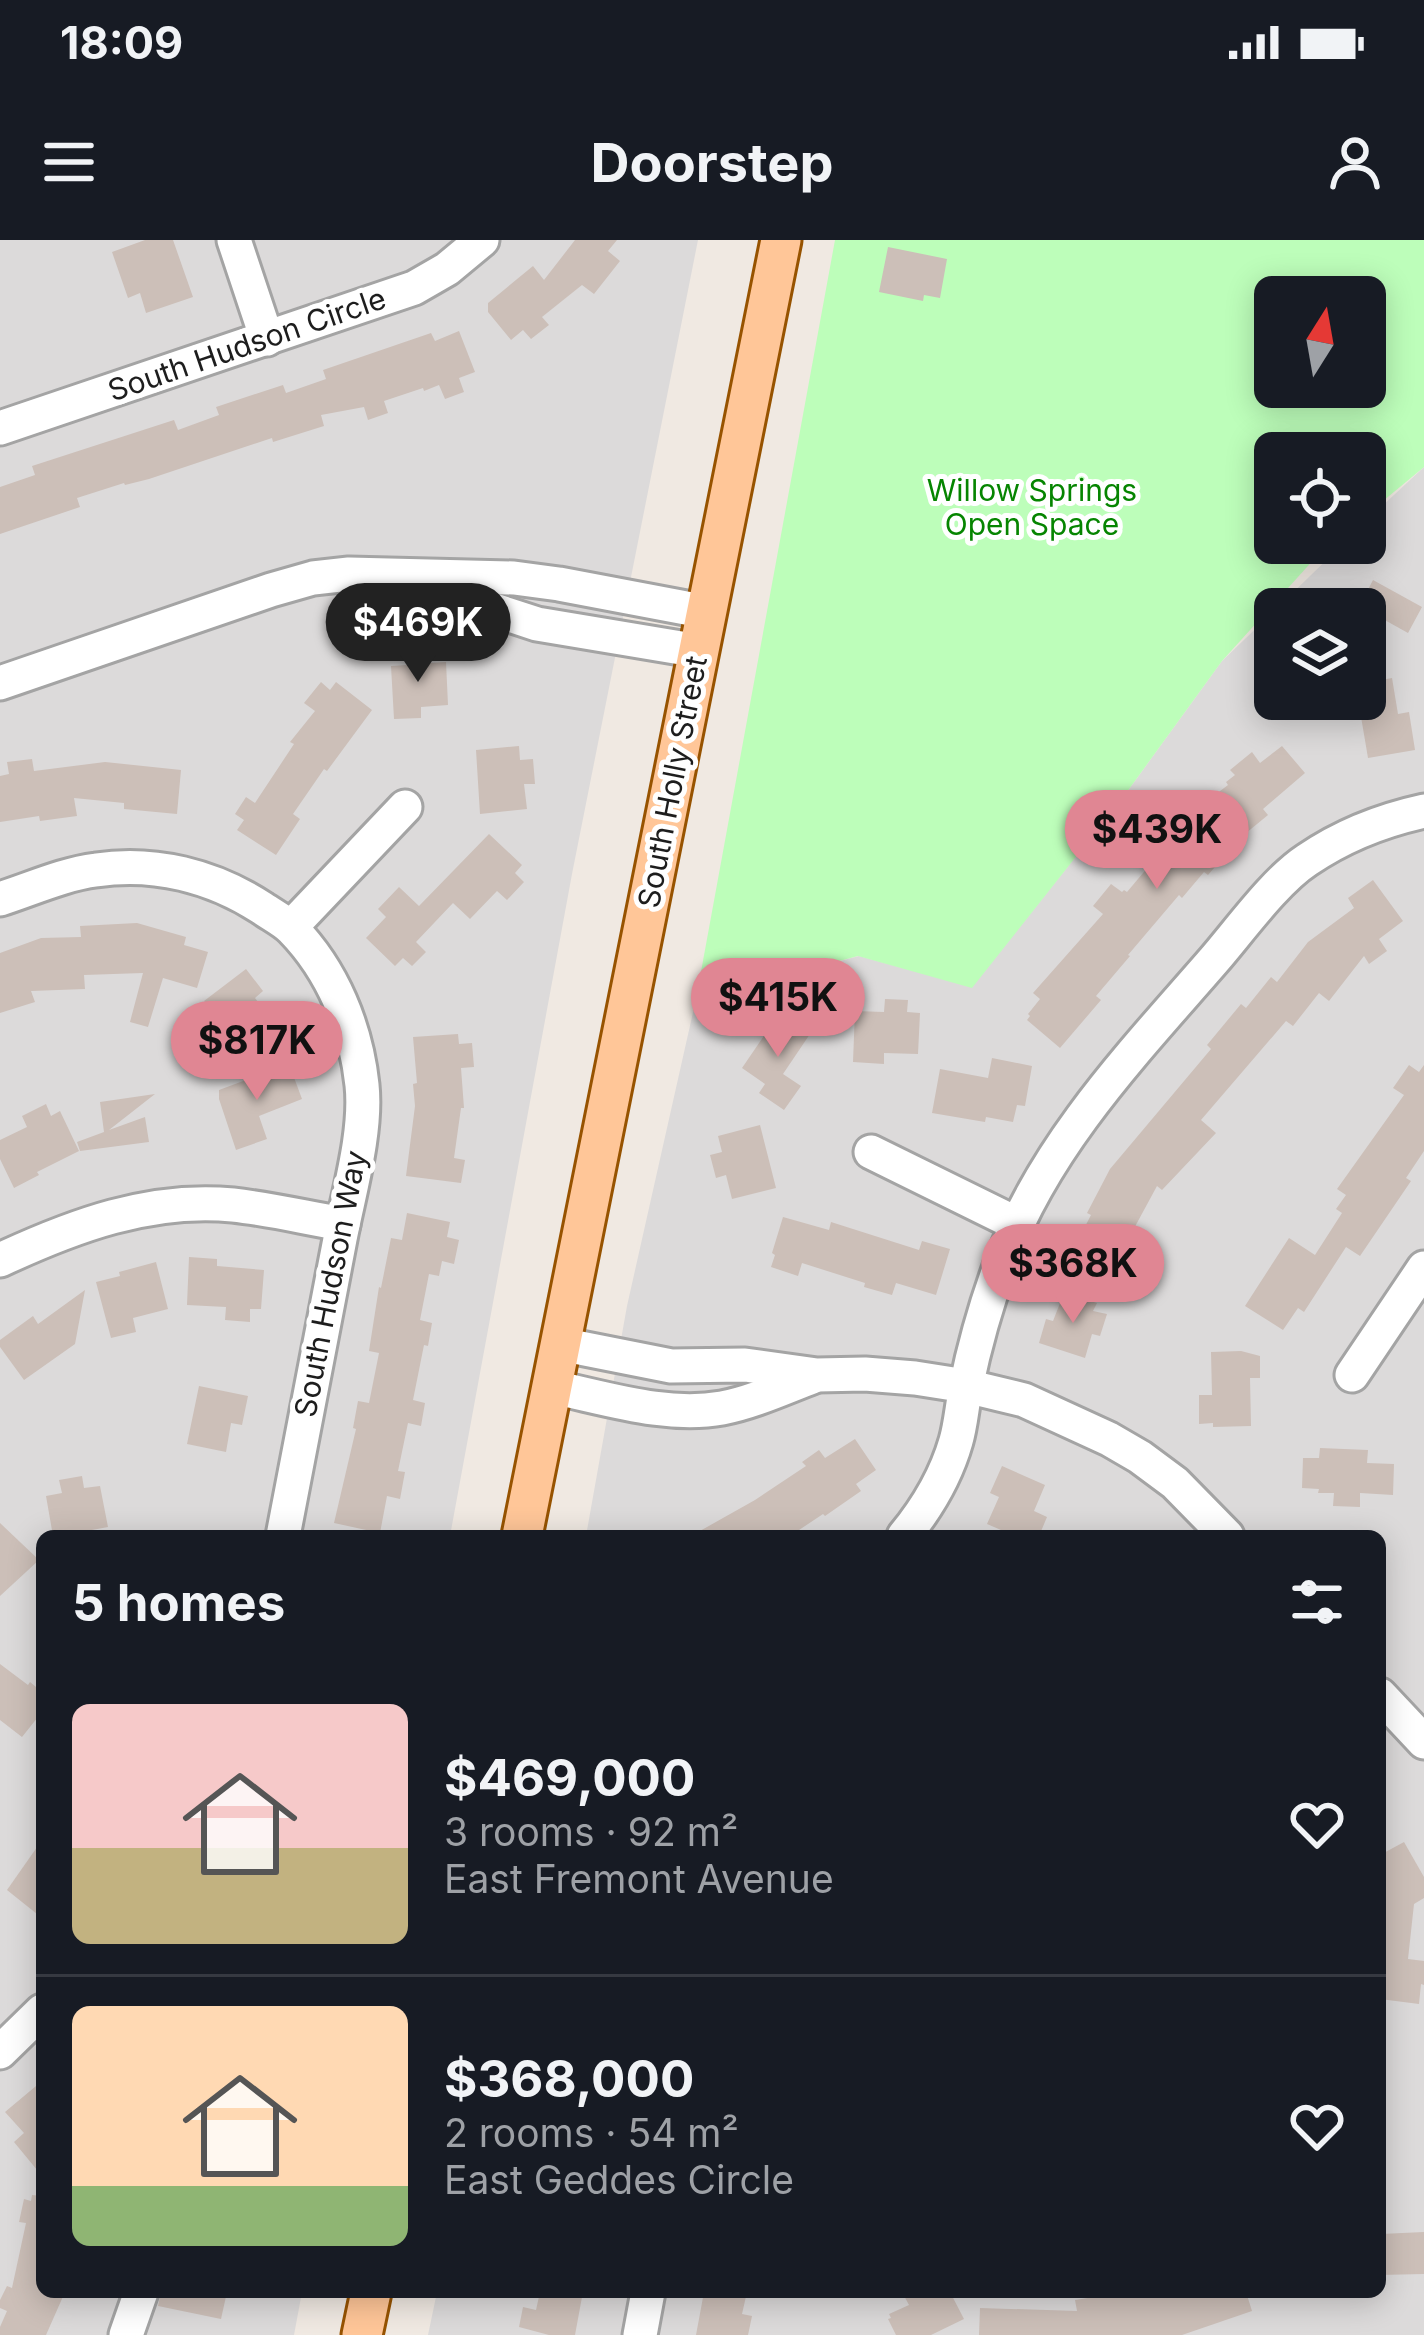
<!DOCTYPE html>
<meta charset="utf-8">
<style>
:root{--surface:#171b24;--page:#20242c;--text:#f1f3f6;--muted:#9ea1a6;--line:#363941;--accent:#e08693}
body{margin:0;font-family:Inter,sans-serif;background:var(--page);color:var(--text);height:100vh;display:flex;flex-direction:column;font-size:45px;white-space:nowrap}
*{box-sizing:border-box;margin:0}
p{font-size:39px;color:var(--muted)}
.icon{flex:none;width:66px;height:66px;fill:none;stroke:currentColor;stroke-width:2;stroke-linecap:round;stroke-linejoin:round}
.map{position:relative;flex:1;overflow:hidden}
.side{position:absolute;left:36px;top:1290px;width:1350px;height:768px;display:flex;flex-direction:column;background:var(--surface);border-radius:18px;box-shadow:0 6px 30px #0003}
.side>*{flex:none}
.needle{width:78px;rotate:11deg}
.controls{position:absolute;left:1254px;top:36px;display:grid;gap:24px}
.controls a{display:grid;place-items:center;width:132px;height:132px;border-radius:18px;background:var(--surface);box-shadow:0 6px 30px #0003;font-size:60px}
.price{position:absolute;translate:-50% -102px;padding:0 27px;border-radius:42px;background:var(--accent);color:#111;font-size:39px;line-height:78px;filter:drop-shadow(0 3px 6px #0008)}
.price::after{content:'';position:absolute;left:50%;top:72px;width:36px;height:27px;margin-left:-18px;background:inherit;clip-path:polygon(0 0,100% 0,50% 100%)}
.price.on{background:#222;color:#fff}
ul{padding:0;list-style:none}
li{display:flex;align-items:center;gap:36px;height:300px;padding:0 36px}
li+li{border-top:3px solid var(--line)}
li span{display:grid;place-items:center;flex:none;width:336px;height:240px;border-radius:18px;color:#555}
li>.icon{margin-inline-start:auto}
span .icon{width:144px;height:144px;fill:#fffc;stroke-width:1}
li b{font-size:51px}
h2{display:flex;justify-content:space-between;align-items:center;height:144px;padding:0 36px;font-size:51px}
.status{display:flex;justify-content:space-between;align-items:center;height:84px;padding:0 60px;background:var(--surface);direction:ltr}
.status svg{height:33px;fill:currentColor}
header{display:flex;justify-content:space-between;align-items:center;height:156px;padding:0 36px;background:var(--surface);font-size:54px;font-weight:700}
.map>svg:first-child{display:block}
.residential{fill:#dcdada}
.park{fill:#bdfeba;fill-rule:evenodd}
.building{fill:#ccbfb8}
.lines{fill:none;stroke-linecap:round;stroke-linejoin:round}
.minor-casing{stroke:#a4a4a4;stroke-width:39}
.major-casing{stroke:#975300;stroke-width:45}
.minor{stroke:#fff;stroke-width:33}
.major{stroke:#ffc698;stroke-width:39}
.labels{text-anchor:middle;stroke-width:10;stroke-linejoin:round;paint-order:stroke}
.street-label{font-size:30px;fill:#1d1d1d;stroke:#fff}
.park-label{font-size:30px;fill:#068501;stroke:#fff}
</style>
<div class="status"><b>18:09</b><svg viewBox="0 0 49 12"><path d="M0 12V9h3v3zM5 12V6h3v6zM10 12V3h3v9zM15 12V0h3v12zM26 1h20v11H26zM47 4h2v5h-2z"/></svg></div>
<header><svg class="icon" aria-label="menu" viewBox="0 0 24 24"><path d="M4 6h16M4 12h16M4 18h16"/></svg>Doorstep<svg class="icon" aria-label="person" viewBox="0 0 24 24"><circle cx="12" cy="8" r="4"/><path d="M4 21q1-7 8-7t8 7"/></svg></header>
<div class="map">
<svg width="1424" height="2095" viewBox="0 0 1424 2095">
<rect width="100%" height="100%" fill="#f0e9e2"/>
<!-- residential -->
<g class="residential">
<path d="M0 0H698L572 634 450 1296H42V2052H302L294 2095H0Z"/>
<path d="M1424 227V2095H428L437 2052H1380V1296H586L627 1066 696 759 859 716 972 747 1124 556 1222 421 1275 370V459H1365V369H1276L1344 303H1365V282Z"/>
</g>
<!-- park -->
<path class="park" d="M835 0H1424V227L1365 276V213H1275V303H1333L1316 317 1222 421 1124 556 972 748 858 716 696 759ZM1275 57H1365V147H1275Z"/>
<!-- building -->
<g class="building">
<path d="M145 0H173L193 57 146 73 140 53 128 58 112 12Z"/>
<path d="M575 0H617L608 11 620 21 594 54 582 45 542 77 549 85 531 99 523 90 511 100 488 72V63L533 26 544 40Z"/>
<path d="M888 7 947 19 940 58 924 55 923 61 879 52Z"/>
<path d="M459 91 475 132 459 138 464 152 445 159 439 145 424 151 423 148 384 161 388 173 368 180 364 167 321 175 324 186 273 202 272 198 149 239 125 245 124 243 77 258 80 267 0 294V247L35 235 32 226 174 180 178 190 219 175 216 167 283 145 286 153 326 139 323 130 431 93 435 101Z"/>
<path d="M1373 340 1422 367 1408 393 1365 369H1358Z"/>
<path d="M429 411 430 423 446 422 448 465 421 467V478L394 479 391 426 407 425 406 412Z"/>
<path d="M1392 438 1398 474 1409 472 1415 510 1368 518 1358 459H1365V443Z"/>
<path d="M321 442 330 450 336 442 372 470 327 531 324 529 293 574 300 579 276 615 237 590 244 580 235 574 246 557 255 563 294 504 290 502 315 471 304 463Z"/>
<path d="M519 506 520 520 533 519 535 544H524L527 569 480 574 476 510Z"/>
<path d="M1282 506 1305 533 1263 569 1268 575 1240 598 1208 635 1204 632 1182 658 1179 655 1128 715 1130 716 1096 756 1101 760 1060 808 1027 780 1030 776 1028 774 1040 759 1033 753 1103 674 1093 666 1111 644 1122 652 1124 650 1127 652 1154 620 1144 612 1161 593 1172 602 1203 564 1228 545 1226 542 1235 535 1230 530 1252 512 1260 523Z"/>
<path d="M32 519 34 531 105 522 181 530 177 574 124 569V563L74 558 77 576 40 581 39 576 0 582V536L9 534 7 522Z"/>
<path d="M489 594 522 625 515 633 524 642 507 660 497 651 470 679 453 663 416 702 426 712 412 726 403 718 395 726 366 698 386 677 378 669 399 647 419 666Z"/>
<path d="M1373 640 1403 681 1379 699 1387 711 1369 724 1364 716 1329 761 1319 753 1293 786 1286 781 1201 880 1216 893 1162 950 1157 946 1131 994 1144 1000 1132 1023 1121 1018 1114 1031 1079 1013 1081 1009 1075 1006 1091 975 1087 973 1110 929 1211 809 1207 805 1241 764 1246 768 1271 737 1277 742 1308 702 1354 668 1348 658Z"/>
<path d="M137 683 186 697 184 705 208 712 197 748 163 738 148 787 130 782 143 733 84 735 85 749 31 751 35 762 0 773V713L41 698 81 697 80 686Z"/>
<path d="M246 729 263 751 255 758 271 779 237 805 229 795 219 802 203 782 214 773 204 761Z"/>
<path d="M885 759 908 760 907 772 920 773 918 814 884 813V824L853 822 855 771 884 772Z"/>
<path d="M785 772 812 791 783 834 801 846 784 870 759 853 765 844 742 828 772 784 775 786Z"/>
<path d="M458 794 459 804 472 803 474 827 461 828 464 868H461L454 918 465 920 461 943 406 936 415 866 413 844 417 843 413 797Z"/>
<path d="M992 818 1032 826 1025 866 1017 865 1013 882 986 877 985 882 932 873 940 829 988 838Z"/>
<path d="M289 824 302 859 259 876 267 899 236 910 219 859V850Z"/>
<path d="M1409 825 1419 832 1424 825V911L1406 938 1411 941 1360 1016 1346 1007 1304 1072 1298 1068 1283 1090 1245 1066 1289 998 1315 1015 1342 973 1336 969 1346 955 1337 949 1404 855 1393 848Z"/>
<path d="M155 854 109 890 145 877 149 902 80 911 77 902 104 892 100 862Z"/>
<path d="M46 864 51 876 60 871 79 911 37 932 39 935 14 948 0 919V900L27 887 22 876Z"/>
<path d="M760 885 776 948 732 959 726 935 716 938 710 915 722 912 718 896Z"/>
<path d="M407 973 450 982 447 997 459 1000 454 1024 442 1021 439 1036 429 1034 420 1080 432 1083 428 1106 424 1105 413 1160 425 1163 421 1186 408 1183 398 1231 405 1232 400 1259 387 1256 380 1293 334 1283 356 1189 353 1188 358 1161 369 1163 379 1113 369 1111 379 1047 381 1048 391 998 402 1000Z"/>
<path d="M783 977 829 990 831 982 919 1010 922 1001 950 1009 936 1055 896 1043 892 1055 864 1047 865 1043 802 1023 798 1036 771 1027 775 1015 772 1013Z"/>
<path d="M189 1017 217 1019V1026L264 1030 261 1069H250V1082L225 1080 226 1067 187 1065Z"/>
<path d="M156 1022 168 1069 133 1078 136 1092 111 1098 96 1042 120 1036 119 1032Z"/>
<path d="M85 1050 75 1104 24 1140 0 1107V1100L33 1076 38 1084Z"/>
<path d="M1064 1053 1097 1063 1093 1071 1107 1074 1100 1096 1092 1094 1085 1118 1039 1103 1046 1079 1053 1081Z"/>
<path d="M1241 1111 1260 1116V1138H1250L1251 1186 1213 1187V1183L1199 1184V1155H1212L1211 1112Z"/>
<path d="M199 1146 248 1156 242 1185 231 1183 226 1212 187 1204Z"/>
<path d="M855 1199 876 1230 856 1244 861 1251 825 1276 823 1274 790 1296H691L755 1260 806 1226 802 1222 819 1210 825 1218Z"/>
<path d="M1320 1208 1368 1210 1367 1223 1394 1224 1393 1255 1360 1253V1267L1333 1266 1334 1253H1318L1319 1249 1302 1248 1303 1218H1319Z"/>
<path d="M1002 1226 1045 1245 1034 1271 1047 1277 1039 1296H1015L987 1284 999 1257 990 1253Z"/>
<path d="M82 1236 84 1248 100 1246 108 1287 81 1292 82 1296H53L46 1256 62 1253 59 1240Z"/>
<path d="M0 1283 39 1320 0 1356Z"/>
<path d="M0 1424 28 1445 30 1442 42 1452V1472L22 1497 0 1480Z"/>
<path d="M42 1600V1678L7 1650Z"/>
<path d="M1404 1602 1424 1637V1658L1414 1664 1408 1719 1424 1721V1745L1421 1744 1419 1764 1380 1759V1615Z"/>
<path d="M42 1841V1936L14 1902 24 1893 5 1872Z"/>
<path d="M32 1955 42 1956V2052H65L46 2095H0V2087L7 2071 0 2068V2060L7 2046 12 2048 26 1983 19 1982 24 1959 31 1961Z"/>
<path d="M1424 1992V2034L1380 2035 1381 1994Z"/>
<path d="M161 2052H227L221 2079 158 2066Z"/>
<path d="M540 2052H559L582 2057 575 2095H549L519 2087 523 2067 536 2070Z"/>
<path d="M704 2052H747L742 2074 752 2076 748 2095H696Z"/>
<path d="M902 2052H950L964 2079 931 2095H896L888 2079 891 2078 889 2074 909 2065Z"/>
<path d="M1125 2052H1246L1252 2071 1182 2095H979L980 2068 1077 2071 1075 2060Z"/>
</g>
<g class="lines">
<defs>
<g id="minor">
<path d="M234 0 267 99"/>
<path d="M0 188 414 48 447 29 482 0"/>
<path d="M436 344 482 366 537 384 699 411"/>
<path d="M0 443 271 350 313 338 349 334 514 338 559 344 707 372"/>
<path d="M0 659C31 649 64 634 96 630 154 621 213 636 262 668 272 675 284 681 292 689 333 731 356 788 362 845 367 892 349 952 340 999 321 1098 302 1197 283 1296"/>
<path d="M291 687 405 567"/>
<path d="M871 912 1017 984"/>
<path d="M0 1020C73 986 150 957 233 965 270 969 307 978 343 984"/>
<path d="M560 1104 671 1126 745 1125 817 1135 865 1134 915 1138 966 1146 1024 1160 1109 1199 1140 1217 1175 1243 1227 1296"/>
<path d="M1352 1135 1424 1028"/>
<path d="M552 1147C606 1158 666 1178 722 1168 753 1162 783 1148 812 1137"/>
<path d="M904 1296C927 1268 946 1236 956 1201 961 1184 962 1165 966 1147 975 1103 988 1058 1004 1016 1047 902 1136 810 1214 720 1240 690 1275 641 1307 620 1342 596 1383 580 1424 571"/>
<path d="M1380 1455 1424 1502"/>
<path d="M0 1812 42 1771"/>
<path d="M126 2095 141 2052"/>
<path d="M640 2095 648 2052"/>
</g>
<g id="major">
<path d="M522 1296 781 0"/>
<path d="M362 2095 371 2052"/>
</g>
</defs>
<!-- minor casing -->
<use href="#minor" class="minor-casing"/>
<!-- major casing -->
<use href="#major" class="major-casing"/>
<!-- minor -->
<use href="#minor" class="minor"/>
<!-- major -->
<use href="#major" class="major"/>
</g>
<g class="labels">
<!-- street labels -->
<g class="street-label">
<text transform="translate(247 105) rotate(-19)" y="10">South Hudson Circle</text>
<text transform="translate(673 542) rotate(-79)" y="10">South Holly Street</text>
<text transform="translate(331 1044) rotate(-79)" y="10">South Hudson Way</text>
</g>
<!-- park labels -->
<g class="park-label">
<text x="1032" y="261">Willow Springs<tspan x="1032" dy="34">Open Space</tspan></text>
</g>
</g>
</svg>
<div class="controls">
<a><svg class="needle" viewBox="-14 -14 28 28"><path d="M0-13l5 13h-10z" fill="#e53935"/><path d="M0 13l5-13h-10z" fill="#9ea1a6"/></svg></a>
<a><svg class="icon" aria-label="locate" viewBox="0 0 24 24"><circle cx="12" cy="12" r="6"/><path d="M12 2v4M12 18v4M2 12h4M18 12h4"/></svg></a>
<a><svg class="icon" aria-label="layers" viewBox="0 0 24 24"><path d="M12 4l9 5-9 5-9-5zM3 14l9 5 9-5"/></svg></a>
</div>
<b class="price on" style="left:418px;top:445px">$469K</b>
<b class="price" style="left:1157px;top:652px">$439K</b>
<b class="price" style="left:778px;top:820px">$415K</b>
<b class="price" style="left:257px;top:863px">$817K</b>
<b class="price" style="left:1073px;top:1086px">$368K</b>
<section class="side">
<h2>5 homes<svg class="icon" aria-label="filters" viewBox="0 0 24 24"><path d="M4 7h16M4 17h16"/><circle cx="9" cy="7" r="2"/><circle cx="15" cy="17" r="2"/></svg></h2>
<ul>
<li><span style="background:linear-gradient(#f6c9c9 60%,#c2b280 0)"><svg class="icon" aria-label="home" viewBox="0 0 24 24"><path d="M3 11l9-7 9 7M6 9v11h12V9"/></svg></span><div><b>$469,000</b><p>3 rooms · 92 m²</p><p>East Fremont Avenue</p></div><svg class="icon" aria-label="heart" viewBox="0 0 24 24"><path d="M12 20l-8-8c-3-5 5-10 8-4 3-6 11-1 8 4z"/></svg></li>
<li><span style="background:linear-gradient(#ffd9b3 75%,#8fb573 0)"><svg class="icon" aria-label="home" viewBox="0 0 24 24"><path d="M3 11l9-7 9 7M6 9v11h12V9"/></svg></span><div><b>$368,000</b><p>2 rooms · 54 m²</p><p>East Geddes Circle</p></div><svg class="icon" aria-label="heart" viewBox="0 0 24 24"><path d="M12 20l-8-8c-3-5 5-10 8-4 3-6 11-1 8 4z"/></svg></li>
</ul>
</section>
</div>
